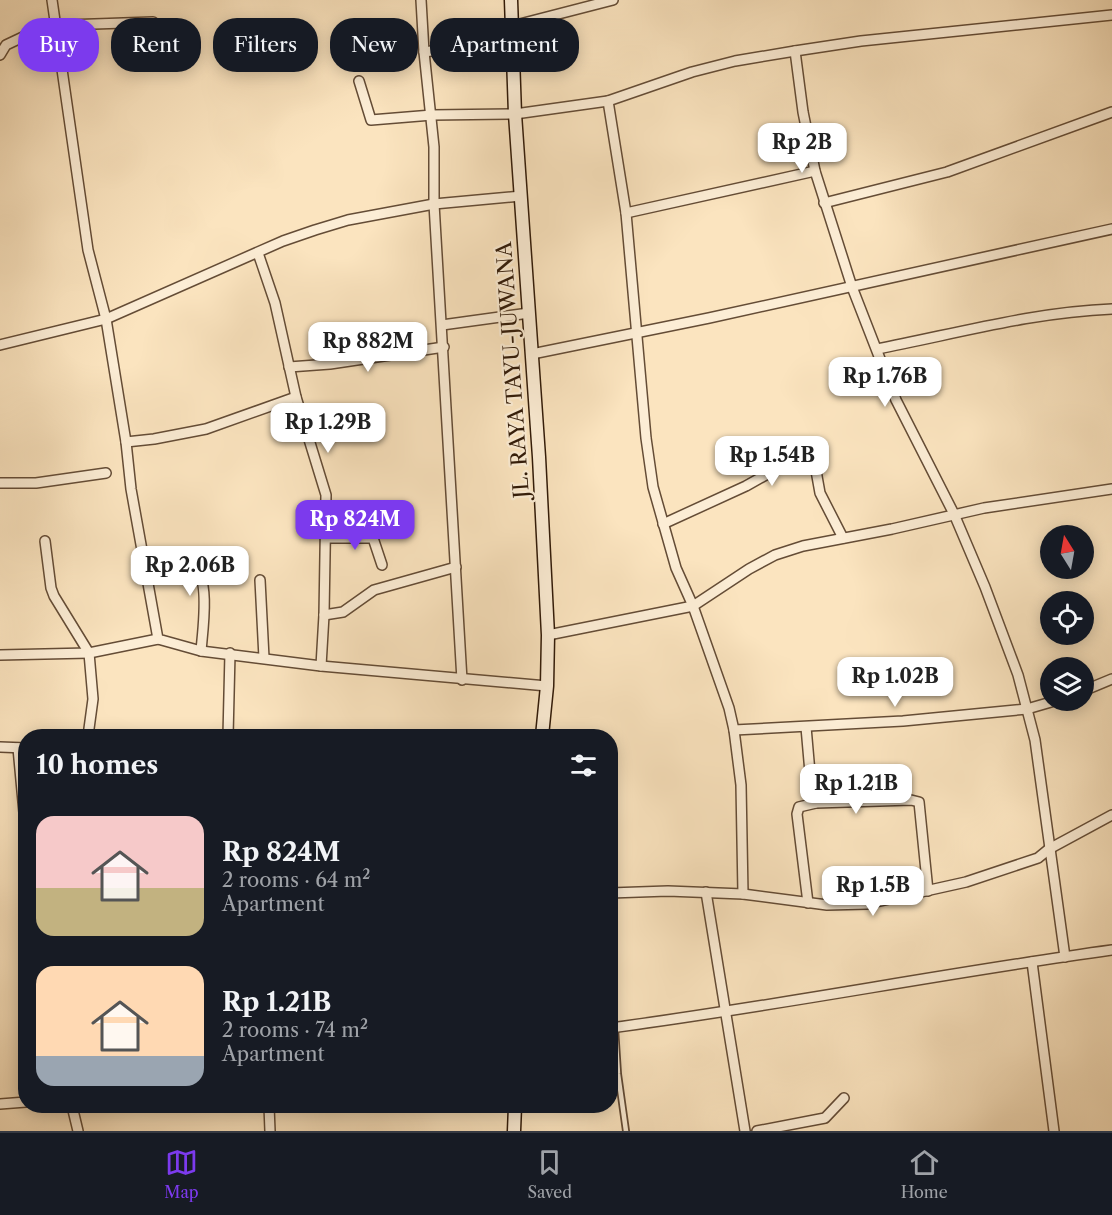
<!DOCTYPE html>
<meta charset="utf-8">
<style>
:root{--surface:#171b24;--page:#242831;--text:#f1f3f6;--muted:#9ea1a6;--line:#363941;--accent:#7c3aed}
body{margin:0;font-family:"Libre Caslon Text",serif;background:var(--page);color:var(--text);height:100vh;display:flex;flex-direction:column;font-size:22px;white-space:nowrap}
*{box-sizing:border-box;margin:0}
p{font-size:20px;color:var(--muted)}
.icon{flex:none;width:33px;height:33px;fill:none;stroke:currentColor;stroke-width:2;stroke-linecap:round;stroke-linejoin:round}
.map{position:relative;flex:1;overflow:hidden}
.details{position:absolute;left:18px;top:729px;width:600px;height:384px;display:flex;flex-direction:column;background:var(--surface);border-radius:24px;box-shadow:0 3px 15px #0003}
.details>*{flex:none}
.top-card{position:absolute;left:18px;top:18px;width:600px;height:54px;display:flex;gap:12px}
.needle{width:39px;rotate:349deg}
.controls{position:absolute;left:1040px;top:525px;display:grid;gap:12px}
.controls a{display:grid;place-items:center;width:54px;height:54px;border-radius:50%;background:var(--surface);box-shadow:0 3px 15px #0003;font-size:30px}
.price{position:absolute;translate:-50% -51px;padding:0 14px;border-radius:12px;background:#fff;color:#222;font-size:20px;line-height:39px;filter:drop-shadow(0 2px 3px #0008)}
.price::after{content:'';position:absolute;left:50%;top:36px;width:18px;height:14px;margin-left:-9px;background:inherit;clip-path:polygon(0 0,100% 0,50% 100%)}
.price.active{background:var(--accent);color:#fff}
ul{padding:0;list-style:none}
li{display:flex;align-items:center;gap:18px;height:150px;padding:0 18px}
li span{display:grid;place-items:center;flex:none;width:168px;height:120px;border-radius:18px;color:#555}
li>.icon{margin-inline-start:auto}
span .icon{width:72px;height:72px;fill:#fffc;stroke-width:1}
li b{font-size:26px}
h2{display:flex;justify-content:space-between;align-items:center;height:72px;padding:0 18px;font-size:26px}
.chip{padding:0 21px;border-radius:24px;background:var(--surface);box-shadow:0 3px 15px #0003;font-size:21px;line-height:54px}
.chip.active{background:var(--accent);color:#fff}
.dock{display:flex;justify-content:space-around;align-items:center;height:84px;border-top:2px solid var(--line);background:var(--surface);font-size:16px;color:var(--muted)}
.dock a{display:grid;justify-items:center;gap:3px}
.dock .active{color:var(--accent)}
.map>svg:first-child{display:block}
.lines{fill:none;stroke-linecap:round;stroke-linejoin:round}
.service-casing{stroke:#644c36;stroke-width:8}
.minor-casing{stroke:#644c36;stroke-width:12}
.secondary-casing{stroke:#311a08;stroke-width:15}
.service{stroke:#fcedd5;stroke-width:4.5}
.minor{stroke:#fcedd5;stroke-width:9}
.secondary{stroke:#fcedd5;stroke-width:12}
.labels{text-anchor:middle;stroke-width:4.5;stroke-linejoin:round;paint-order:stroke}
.street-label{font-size:21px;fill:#311a08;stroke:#fcedd5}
</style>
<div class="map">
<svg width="1112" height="1131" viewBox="0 0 1112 1131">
<rect width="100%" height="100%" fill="#fbe4bf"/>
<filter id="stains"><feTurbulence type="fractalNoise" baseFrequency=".00333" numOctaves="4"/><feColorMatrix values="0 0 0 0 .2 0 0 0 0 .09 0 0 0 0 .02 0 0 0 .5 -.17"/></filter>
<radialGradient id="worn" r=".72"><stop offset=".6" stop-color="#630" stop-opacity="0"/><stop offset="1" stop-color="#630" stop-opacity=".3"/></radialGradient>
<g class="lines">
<defs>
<path id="service" d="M615 1028 618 1074 626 1131"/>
<g id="minor">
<path d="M52 0 88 250 106 319 126 442 131 489 158 639 201 651 321 666 547 686"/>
<path d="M421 0 424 52 434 147V204L462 680"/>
<path d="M512 26 613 0"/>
<path d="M795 51 803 112 815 171 852 287 896 400 954 514 985 587 1018 675 1035 740 1065 957"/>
<path d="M424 52 512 40"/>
<path d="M0 55 6 45 25 36 65 25 153 22"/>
<path d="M359 81 371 120 432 115 515 114 608 101 692 72 735 61 795 51 861 41 1112 15"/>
<path d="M608 101 626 213 646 438 653 487 676 568 693 606 729 708 734 730 741 785 743 894"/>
<path d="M824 203 947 172 1112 112"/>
<path d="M626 213 815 171"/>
<path d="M258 253 275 303 296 397 326 495 324 615 321 666"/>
<path d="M442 325 529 313"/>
<path d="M0 345 106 319 283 241 315 230 348 220 434 204 521 196"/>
<path d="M877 349C955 334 1033 312 1112 309"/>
<path d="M532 354 709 318 1112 229"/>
<path d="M289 367 330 364 444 347"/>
<path d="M126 442 154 439 206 429 296 397"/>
<path d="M0 483H36L106 473"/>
<path d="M663 524 746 486 810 450 813 454 820 493 843 538"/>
<path d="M326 538H373L382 565"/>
<path d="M45 541 51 588 54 596 89 653 93 699 88 736"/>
<path d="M147 574C161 573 181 566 194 570 211 576 202 636 201 651"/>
<path d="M260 580 264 658"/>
<path d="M324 615 343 612 374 590 456 567"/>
<path d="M548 635 693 606 749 569 775 555 803 546 892 529 984 508 1112 489"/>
<path d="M0 655 89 653 158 639"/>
<path d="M1083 691 1112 679"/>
<path d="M806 727 811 784 816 803"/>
<path d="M734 730 903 721 1027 709 1058 700"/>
<path d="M228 736 230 653"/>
<path d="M0 747 26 748"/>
<path d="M18 748 26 834"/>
<path d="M706 892 745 1131"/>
<path d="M610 893 668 891 743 894 827 905 867 904 966 882 1038 858 1049 849 1112 815"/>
<path d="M808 903 797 814 799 807 816 803 911 800 919 802 928 891"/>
<path d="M1032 962 1054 1131"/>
<path d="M610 1028C778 1006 944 973 1112 950"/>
<path d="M0 1104 26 1102"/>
<path d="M72 1106 78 1131"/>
<path d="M269 1106 270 1131"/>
<path d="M757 1131 825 1118 844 1098"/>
</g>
<g id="secondary">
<path d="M511 0 515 114 539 457 548 635 547 686 542 736"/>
<path d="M514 1131 515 1106"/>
</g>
</defs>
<!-- service casing -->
<use href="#service" class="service-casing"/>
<!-- minor casing -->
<use href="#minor" class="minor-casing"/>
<!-- secondary casing -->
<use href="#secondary" class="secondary-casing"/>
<!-- service -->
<use href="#service" class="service"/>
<!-- minor -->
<use href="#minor" class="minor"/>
<!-- secondary -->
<use href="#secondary" class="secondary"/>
</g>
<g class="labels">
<!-- street labels -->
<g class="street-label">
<text transform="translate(513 370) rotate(-94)" y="7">JL. RAYA TAYU-JUWANA</text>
</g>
</g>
<rect width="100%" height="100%" filter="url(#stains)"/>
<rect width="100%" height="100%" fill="url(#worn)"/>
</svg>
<div class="controls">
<a><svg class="needle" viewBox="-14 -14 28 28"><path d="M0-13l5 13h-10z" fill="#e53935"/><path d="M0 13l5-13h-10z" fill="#9ea1a6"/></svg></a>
<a><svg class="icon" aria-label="locate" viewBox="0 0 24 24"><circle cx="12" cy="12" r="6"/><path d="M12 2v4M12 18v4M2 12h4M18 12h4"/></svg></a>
<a><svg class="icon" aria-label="layers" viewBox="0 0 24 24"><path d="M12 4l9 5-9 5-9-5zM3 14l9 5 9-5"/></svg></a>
</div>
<b class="price" style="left:802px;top:174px">Rp 2B</b>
<b class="price" style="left:368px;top:373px">Rp 882M</b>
<b class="price" style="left:885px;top:408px">Rp 1.76B</b>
<b class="price" style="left:328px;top:454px">Rp 1.29B</b>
<b class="price" style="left:772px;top:487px">Rp 1.54B</b>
<b class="price active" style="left:355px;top:551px">Rp 824M</b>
<b class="price" style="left:190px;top:597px">Rp 2.06B</b>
<b class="price" style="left:895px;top:708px">Rp 1.02B</b>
<b class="price" style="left:856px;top:815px">Rp 1.21B</b>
<b class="price" style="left:873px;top:917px">Rp 1.5B</b>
<div class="top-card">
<a class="chip active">Buy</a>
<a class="chip">Rent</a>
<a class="chip">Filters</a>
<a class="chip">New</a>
<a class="chip">Apartment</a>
</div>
<section class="details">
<h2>10 homes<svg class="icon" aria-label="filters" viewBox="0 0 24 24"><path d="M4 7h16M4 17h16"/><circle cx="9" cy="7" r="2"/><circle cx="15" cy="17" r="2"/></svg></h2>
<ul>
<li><span style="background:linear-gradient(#f6c9c9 60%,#c2b280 0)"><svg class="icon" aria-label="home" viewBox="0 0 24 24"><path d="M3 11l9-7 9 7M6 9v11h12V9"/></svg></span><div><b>Rp 824M</b><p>2 rooms · 64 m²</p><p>Apartment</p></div></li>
<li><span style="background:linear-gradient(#ffd9b3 75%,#9aa5b1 0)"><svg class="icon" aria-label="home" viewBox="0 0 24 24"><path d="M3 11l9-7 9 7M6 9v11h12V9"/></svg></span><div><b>Rp 1.21B</b><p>2 rooms · 74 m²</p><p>Apartment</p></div></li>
</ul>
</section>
</div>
<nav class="dock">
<a class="active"><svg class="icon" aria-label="map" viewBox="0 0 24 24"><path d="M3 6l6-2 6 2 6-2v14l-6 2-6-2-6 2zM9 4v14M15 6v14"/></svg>Map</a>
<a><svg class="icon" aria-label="saved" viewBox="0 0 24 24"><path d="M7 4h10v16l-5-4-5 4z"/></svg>Saved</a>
<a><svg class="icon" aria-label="home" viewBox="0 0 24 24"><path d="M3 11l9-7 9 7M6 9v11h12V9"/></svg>Home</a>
</nav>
